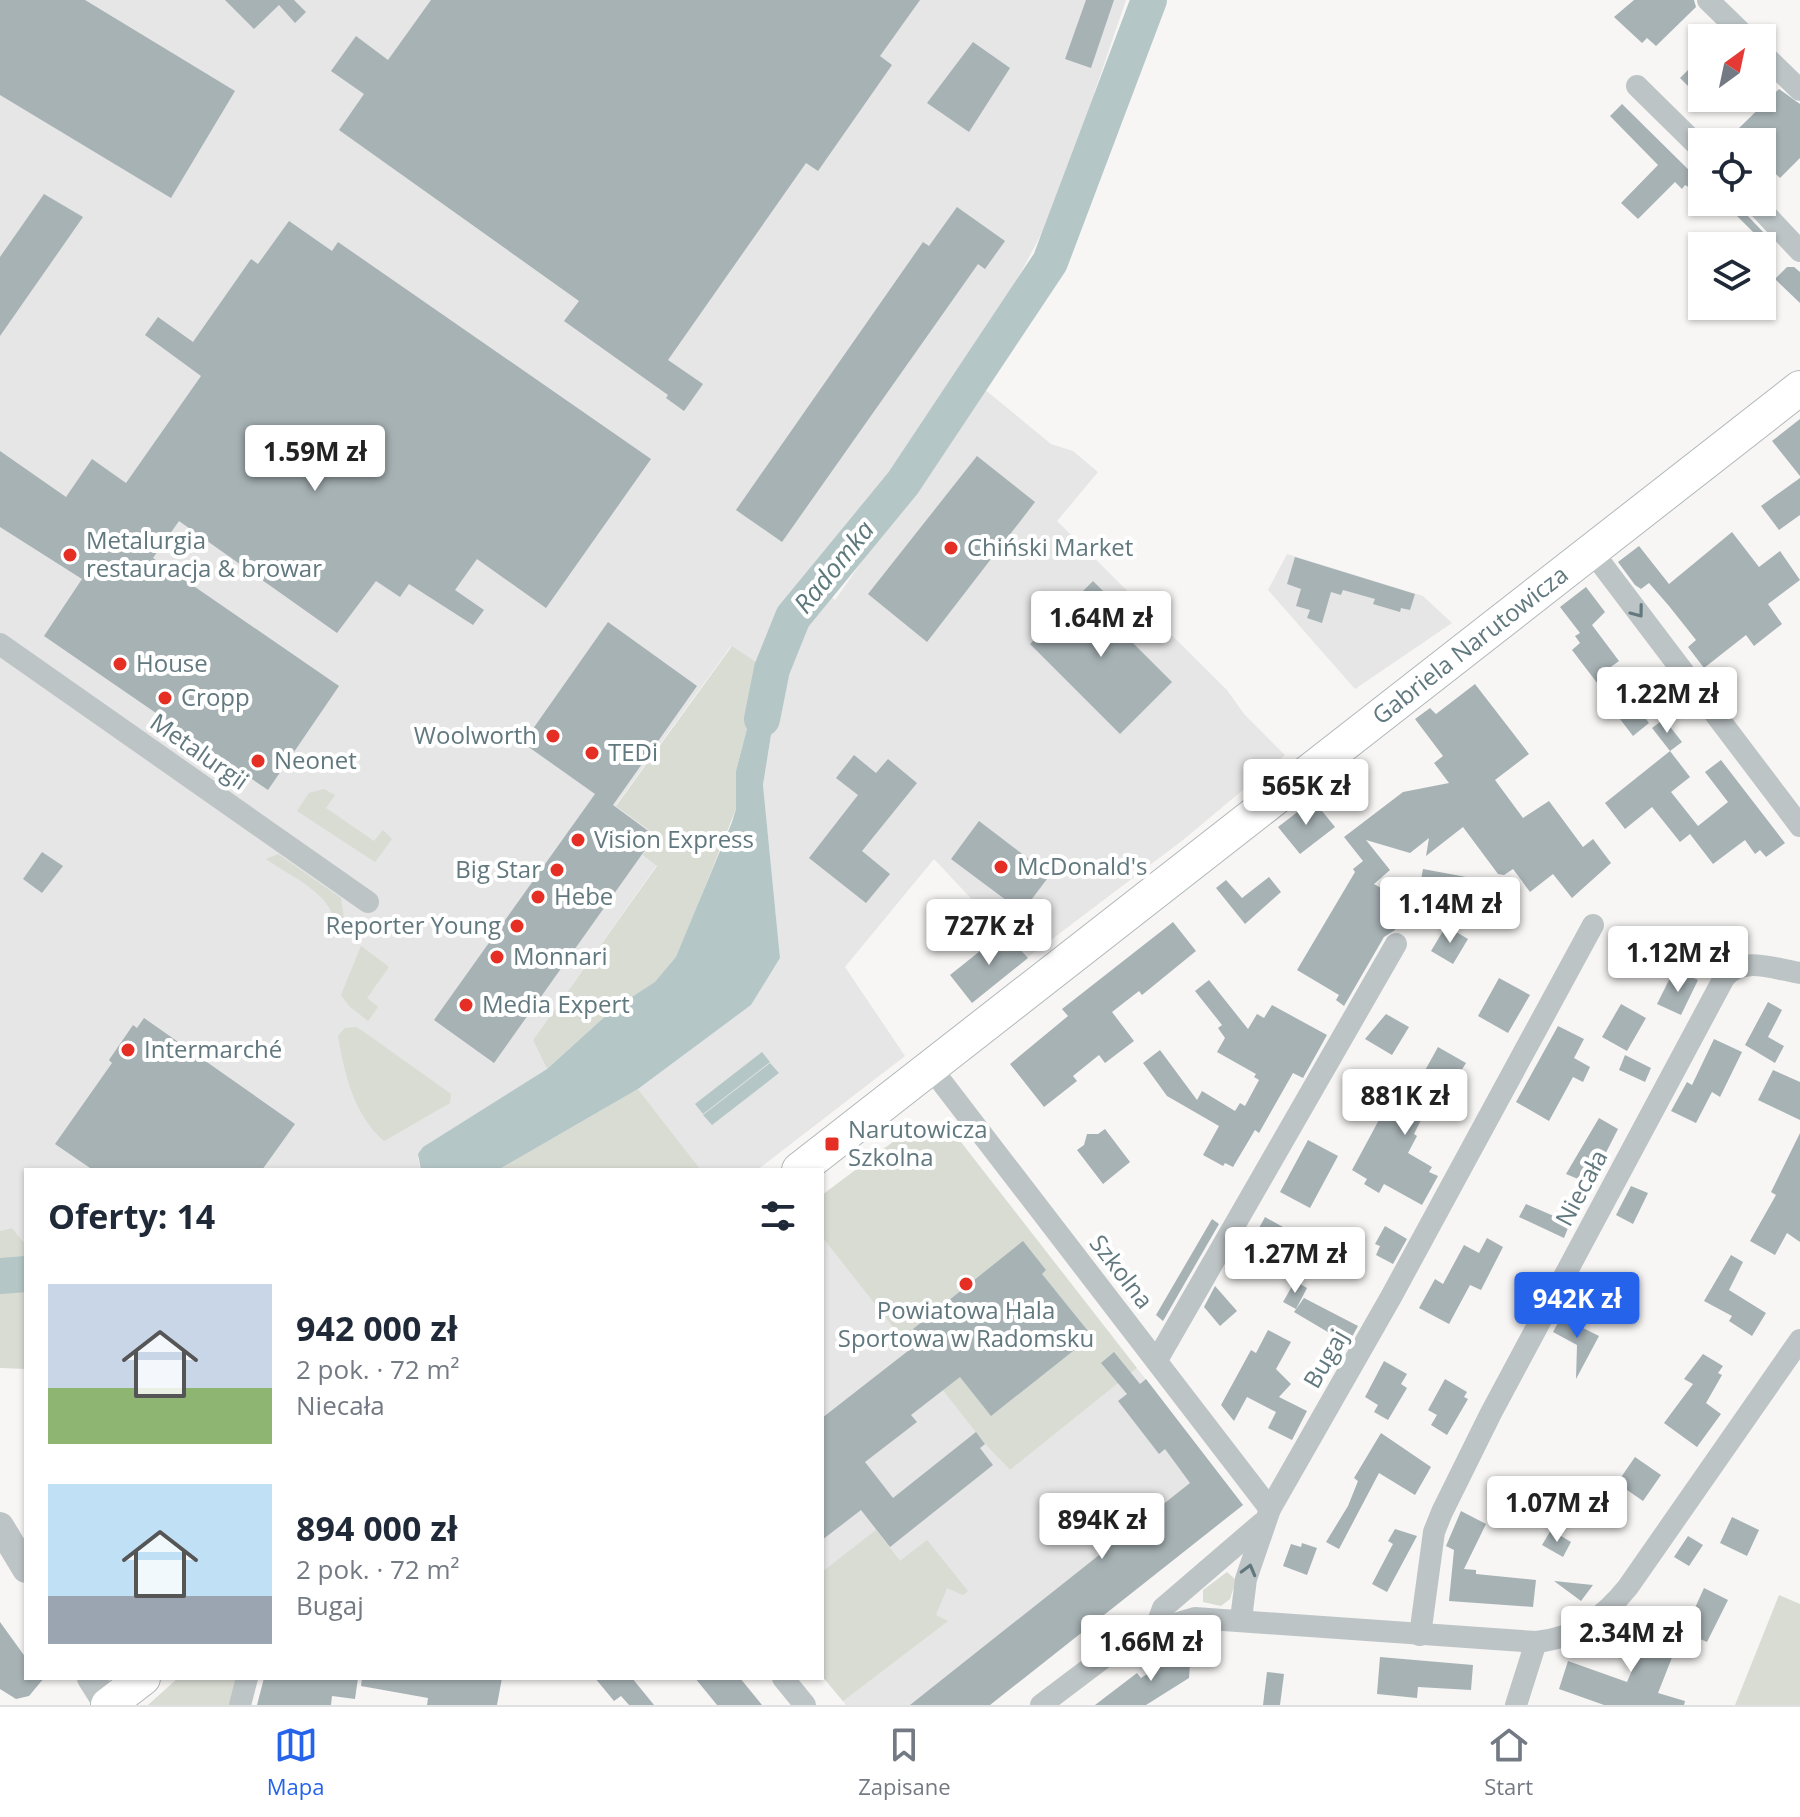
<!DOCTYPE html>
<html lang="pl">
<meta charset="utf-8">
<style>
:root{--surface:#fff;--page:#f2f2f3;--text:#1f2937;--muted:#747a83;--line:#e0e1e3;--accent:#2563eb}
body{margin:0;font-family:"Open Sans",sans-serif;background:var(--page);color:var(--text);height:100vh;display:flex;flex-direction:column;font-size:30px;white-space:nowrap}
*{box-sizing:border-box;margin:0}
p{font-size:26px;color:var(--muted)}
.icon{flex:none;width:44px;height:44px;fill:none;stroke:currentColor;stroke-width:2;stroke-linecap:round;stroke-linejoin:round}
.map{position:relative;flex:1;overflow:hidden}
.side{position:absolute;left:24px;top:1168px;width:800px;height:512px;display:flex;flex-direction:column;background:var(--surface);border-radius:0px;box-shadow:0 2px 6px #0004}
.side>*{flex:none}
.needle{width:52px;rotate:33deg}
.controls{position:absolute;left:1688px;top:24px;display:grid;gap:16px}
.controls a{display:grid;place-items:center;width:88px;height:88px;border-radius:0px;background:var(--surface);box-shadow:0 2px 6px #0004;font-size:40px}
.price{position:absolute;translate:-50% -68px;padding:0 18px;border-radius:8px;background:#fff;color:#222;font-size:26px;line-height:52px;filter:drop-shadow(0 2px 4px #0008)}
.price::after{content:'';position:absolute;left:50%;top:48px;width:24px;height:18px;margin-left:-12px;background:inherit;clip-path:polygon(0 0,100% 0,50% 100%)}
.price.on{background:var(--accent);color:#fff}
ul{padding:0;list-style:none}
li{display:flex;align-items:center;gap:24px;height:200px;padding:0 24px}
li span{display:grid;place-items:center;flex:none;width:224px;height:160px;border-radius:0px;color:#555}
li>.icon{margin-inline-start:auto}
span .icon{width:96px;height:96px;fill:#fffc;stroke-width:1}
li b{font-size:34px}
h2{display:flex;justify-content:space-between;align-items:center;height:96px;padding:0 24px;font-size:34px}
.menu{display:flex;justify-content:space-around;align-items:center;height:112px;border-top:2px solid var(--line);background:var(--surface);font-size:22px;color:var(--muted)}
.menu a{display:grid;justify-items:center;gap:4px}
.menu .on{color:var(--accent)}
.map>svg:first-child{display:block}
.built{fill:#e5e6e5}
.green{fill:#d8dcd3}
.water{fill:#b5c6c7}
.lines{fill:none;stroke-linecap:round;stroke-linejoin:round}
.river{stroke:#b5c6c7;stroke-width:36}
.building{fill:#a7b2b5}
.primary-casing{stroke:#b1b8ba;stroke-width:36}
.minor{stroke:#bdc4c6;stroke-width:22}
.tertiary{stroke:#bdc4c6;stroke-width:28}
.primary{stroke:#fff;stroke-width:34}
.oneway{stroke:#61787f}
.poi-dot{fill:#e62f24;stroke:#fff;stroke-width:3}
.labels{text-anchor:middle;stroke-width:8;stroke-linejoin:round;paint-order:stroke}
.poi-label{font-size:24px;fill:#61787f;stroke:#fff;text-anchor:start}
.street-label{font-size:24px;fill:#61787f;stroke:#fff}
.water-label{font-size:26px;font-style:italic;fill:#5c787b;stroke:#fff}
</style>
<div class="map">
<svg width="1800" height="1705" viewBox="0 0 1800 1705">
<rect width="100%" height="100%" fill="#f7f6f4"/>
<!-- built -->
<g class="built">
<path d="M0 0H1126L1055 208 1001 310 880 498 811 578 835 600 983 388 1051 444 1073 451 1098 472 1057 521 1227 690 1244 714 1285 755 1183 840 1027 958 934 859 845 967 905 1056 757 1170H701L638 1089 751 1005 780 958 763 785 780 680 731 646 616 805 657 835V865L533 1040 547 1069 423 1147 418 1158 421 1170H26V1245L12 1228 0 1231Z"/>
<path d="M1287 554 1423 596 1452 623 1355 689 1268 590Z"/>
<path d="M822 1237 985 1444 1010 1470 1137 1368 1243 1505 990 1705H846L822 1676Z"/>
</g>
<!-- green -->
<g class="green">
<path d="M732 646 763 667 736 771V809L687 932 691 968 612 1010 547 1069 533 1040 657 866 643 855 656 835 616 806Z"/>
<path d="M324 789 335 795 326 808 374 841 383 830 392 839 375 862 297 811 309 793Z"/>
<path d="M278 854 341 898 344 919 334 936C342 897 294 879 266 859Z"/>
<path d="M361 946 389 967 367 998 378 1007 368 1021 349 1006 341 995Z"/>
<path d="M345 1028 356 1027 364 1032 451 1094 450 1103 384 1141C354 1116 344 1072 338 1036Z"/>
<path d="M638 1089 701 1170H498Z"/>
<path d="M918 1123 950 1128 1137 1368 1010 1470 985 1444 822 1237V1195Z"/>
<path d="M12 1228 26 1245V1369L0 1368V1231Z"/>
<path d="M876 1530 900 1561 927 1540 968 1591 963 1595 947 1588 936 1615 948 1621 843 1701 822 1676V1572Z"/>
<path d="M1227 1572 1236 1580 1230 1599 1221 1606 1203 1602V1590Z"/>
<path d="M1779 1595 1800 1604V1705H1735Z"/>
<path d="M178 1678H237L231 1705H148Z"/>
</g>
<!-- water -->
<g class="water">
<path d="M763 667 780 679 763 785 780 958 751 1005 638 1089 498 1170H421L418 1154 423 1147 547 1069 612 1010 655 982 676 957 732 822 736 809V771Z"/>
<path d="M762 1052 770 1062 703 1114 695 1104Z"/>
<path d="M770 1063 779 1073 712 1125 703 1115Z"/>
</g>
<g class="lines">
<!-- river -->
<g class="river">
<path d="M762 719 772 669 793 617 903 483 1050 262 1149 0"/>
<path d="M0 1276 26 1274"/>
</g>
</g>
<!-- building -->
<g class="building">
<path d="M0 0H85L235 91 171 198 0 95Z"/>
<path d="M225 0H294L306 12 295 23 279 5 254 29Z"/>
<path d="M431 0H920L880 56 892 65 818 171 806 163 668 360 703 384 684 411 666 398 668 395 564 321 579 301 339 130 364 94 331 71 356 36 388 60Z"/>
<path d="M1086 0H1114L1091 68 1065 59Z"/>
<path d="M1634 0H1694L1696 7 1656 46 1647 38 1642 43 1614 17Z"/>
<path d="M973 42 1010 68 969 132 927 103Z"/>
<path d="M1691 67 1702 78V100L1680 78Z"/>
<path d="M1779 89 1800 104V158L1780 178 1762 161V142H1749L1737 130Z"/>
<path d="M1622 104 1702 183V195L1685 185 1682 189 1675 182 1638 219 1621 203 1658 165 1610 116Z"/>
<path d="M44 194 83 217 0 336V257Z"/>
<path d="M1723 202H1740L1744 212 1765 234 1760 239Z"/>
<path d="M957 207 1005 241 985 269 978 264 782 542 736 510 923 242 929 246Z"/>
<path d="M289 221 332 251 338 242 651 459 546 608 477 559 455 590 484 610 473 625 409 584 400 597 376 581 337 633 179 521 153 558 339 686 268 790 44 636 82 579 0 527V451L66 497 92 459 126 483 201 376 145 335 158 317 193 342 251 259 258 264Z"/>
<path d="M1787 267H1794L1800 272V303L1775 279Z"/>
<path d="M1800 419V476L1772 441Z"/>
<path d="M977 456 1035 502 927 642 868 594Z"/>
<path d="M1800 478V515L1779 530 1761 506Z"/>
<path d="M1732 532 1759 567 1780 551 1800 580 1768 604 1782 624 1754 646 1746 635 1704 668 1688 647 1696 640 1669 606 1649 583 1641 589 1635 585 1618 562 1639 546 1669 584Z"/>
<path d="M1295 557 1415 594 1410 610 1401 608 1400 612 1373 604 1375 599 1343 590 1341 595 1331 592 1322 623 1307 618 1310 610 1296 606 1301 589 1287 584Z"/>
<path d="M1093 581 1127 615 1116 626 1172 682 1120 734 1030 644Z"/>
<path d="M1586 587 1605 612 1592 625 1619 661 1608 669 1618 682 1604 692 1572 650 1580 643 1575 636 1580 633 1560 607Z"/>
<path d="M608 622 697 686 613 805 655 836 494 1063 434 1020 595 794 523 743Z"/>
<path d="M1475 684 1529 754 1495 780 1523 818 1549 801 1583 847 1593 839 1611 863 1572 898 1553 874 1530 892 1513 869 1504 875 1498 874 1463 827 1426 856 1429 838 1410 853 1366 840 1390 870 1374 884 1409 904 1395 930 1384 937 1344 1006 1336 1000 1339 995 1297 970 1355 872 1353 869 1363 861 1344 837 1403 792 1449 783 1434 763 1443 756 1415 719 1430 708 1436 714Z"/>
<path d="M1637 707 1649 723 1633 736 1620 719Z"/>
<path d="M1664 719 1682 742 1670 751 1652 728Z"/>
<path d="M1670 751 1690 777 1671 792 1698 826 1728 802 1705 772 1721 760 1785 843 1766 857 1760 850 1755 854 1745 840 1713 864 1690 834 1680 842 1652 807 1625 829 1605 803Z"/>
<path d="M854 755 876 773 888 759 917 783 862 851 890 874 866 903 809 858 858 795 836 778Z"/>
<path d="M1313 800 1335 827 1300 854 1278 827Z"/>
<path d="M979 821 1050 875 1022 912 951 859Z"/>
<path d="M42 852 63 866 42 893 23 879Z"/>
<path d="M1423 869 1493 882 1488 909 1418 896Z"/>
<path d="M1269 877 1281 892 1245 924 1216 888 1226 880 1242 898Z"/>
<path d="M1173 922 1196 951 1142 995 1139 991 1112 1012 1134 1041 1105 1063 1099 1055 1073 1076 1077 1081 1044 1107 1010 1064 1068 1016 1062 1009Z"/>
<path d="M1446 926 1468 939 1453 964 1431 951Z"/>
<path d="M1004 932 1028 958 972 1003 950 975Z"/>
<path d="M1683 973 1698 980 1681 1015 1657 1004 1669 980 1678 984Z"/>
<path d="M1499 978 1530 995 1508 1033 1478 1016Z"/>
<path d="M1209 980 1248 1029 1257 1014 1264 1018 1272 1005 1327 1035 1303 1078 1293 1073 1259 1133 1255 1130 1233 1167 1225 1163 1223 1166 1203 1155 1219 1126 1167 1096 1143 1063 1160 1050 1197 1100 1202 1091 1235 1111 1240 1103 1245 1106 1259 1080 1254 1077 1256 1074 1217 1052 1225 1038 1218 1028 1222 1025 1195 991Z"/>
<path d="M1768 1002 1782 1010 1768 1037 1784 1046 1775 1063 1745 1045Z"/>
<path d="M1621 1004 1646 1018 1627 1051 1602 1037Z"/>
<path d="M1386 1014 1409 1027 1392 1055 1365 1039Z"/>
<path d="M144 1018 295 1124 262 1170H93L55 1144 112 1063 109 1060 133 1025 137 1028Z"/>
<path d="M1558 1026 1584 1039 1574 1058 1590 1067 1583 1082 1573 1077 1549 1121 1516 1102Z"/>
<path d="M1714 1039 1742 1052 1720 1097 1712 1092 1696 1123 1671 1111 1687 1082 1692 1085Z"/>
<path d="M1438 1047 1466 1063 1458 1076 1446 1070 1414 1134 1417 1136 1408 1153 1432 1167 1429 1172 1438 1176 1422 1205 1384 1184 1379 1193 1364 1184 1367 1179 1352 1170 1394 1092 1408 1101Z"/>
<path d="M1625 1055 1651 1068 1645 1082 1619 1070Z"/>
<path d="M1773 1070 1800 1082V1120L1758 1100Z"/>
<path d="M1599 1118 1618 1129 1590 1184 1566 1174Z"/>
<path d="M1105 1129 1130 1162 1103 1184 1077 1150 1084 1145 1087 1134H1098Z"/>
<path d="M1800 1133V1242L1787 1233 1775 1255 1750 1241 1776 1195 1771 1192Z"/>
<path d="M1308 1140 1338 1156 1310 1208 1280 1192Z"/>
<path d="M1631 1186 1648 1193 1633 1224 1616 1215Z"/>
<path d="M1526 1204 1570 1223 1564 1238 1519 1217Z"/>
<path d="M1265 1217 1292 1232 1278 1257 1251 1243Z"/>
<path d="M1212 1219 1219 1224 1163 1321 1156 1315Z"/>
<path d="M1385 1226 1407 1239 1393 1264 1376 1255 1380 1246 1375 1244Z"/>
<path d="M1487 1238 1503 1247 1481 1290 1470 1285 1449 1324 1419 1308 1435 1279 1443 1284 1464 1245 1479 1253Z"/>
<path d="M1023 1241 1046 1270 1042 1274 1092 1336 991 1416 960 1377 911 1415 917 1422 865 1462 893 1498 976 1432 985 1444 980 1448 993 1465 890 1547 861 1510 822 1540V1418L922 1340 913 1329Z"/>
<path d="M1731 1255 1743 1262 1729 1290 1766 1313 1752 1336 1729 1321 1732 1316 1704 1301Z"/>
<path d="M1295 1281 1307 1288 1296 1309 1283 1302Z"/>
<path d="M1215 1286 1237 1311 1220 1326 1204 1307Z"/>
<path d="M1304 1298 1358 1326 1348 1344 1294 1312Z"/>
<path d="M1561 1317 1599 1336 1576 1379 1577 1345 1553 1332Z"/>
<path d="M1268 1330 1291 1342 1276 1369 1291 1384 1279 1397 1307 1411 1292 1440 1268 1428 1276 1412 1247 1397 1234 1421 1221 1405 1251 1350 1256 1353Z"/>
<path d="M1114 1352 1140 1384 1146 1379 1243 1505 990 1705H910L1190 1483 1165 1449 1159 1454 1118 1401 1127 1394 1101 1363Z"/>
<path d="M1703 1354 1723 1366 1718 1373 1722 1375 1706 1403 1721 1414 1697 1447 1664 1423 1693 1384 1684 1379Z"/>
<path d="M1384 1361 1407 1374 1401 1384 1407 1388 1388 1420 1374 1412 1378 1405 1365 1397Z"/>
<path d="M1445 1379 1467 1392 1464 1397 1468 1399 1447 1435 1431 1425 1437 1415 1428 1410Z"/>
<path d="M1381 1433 1431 1467 1415 1495 1379 1473 1339 1549 1326 1542 1348 1506 1358 1481 1354 1478Z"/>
<path d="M1635 1457 1661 1475 1643 1501 1617 1483Z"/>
<path d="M1461 1511 1486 1524 1464 1569 1476 1570V1574L1536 1580 1533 1607 1449 1601 1454 1550 1446 1546Z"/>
<path d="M1732 1517 1759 1530 1747 1556 1720 1543Z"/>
<path d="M1395 1529 1417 1536 1387 1592 1372 1584 1393 1544 1388 1541Z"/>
<path d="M1551 1530 1571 1542 1563 1557 1542 1545Z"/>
<path d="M1688 1536 1703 1545 1689 1566 1674 1557Z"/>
<path d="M1302 1543 1317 1548 1307 1575 1283 1566 1291 1544 1301 1547Z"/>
<path d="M1554 1581 1593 1585 1581 1601Z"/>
<path d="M1704 1588 1728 1600 1707 1642 1684 1632Z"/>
<path d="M1666 1620 1684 1627 1658 1693 1685 1701 1684 1705H1604L1559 1689 1568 1661 1627 1682 1652 1623 1660 1629Z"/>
<path d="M0 1622 26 1658V1678H44L29 1696 16 1699 0 1689Z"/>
<path d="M1191 1650 1189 1678 1146 1705H1095L1137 1673 1141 1678 1180 1653Z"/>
<path d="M1380 1657 1473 1665 1471 1690 1418 1687 1417 1698 1377 1694Z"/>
<path d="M1267 1672 1284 1674 1280 1705H1263Z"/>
<path d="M264 1678H358L355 1699 332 1696 331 1705H257Z"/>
<path d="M362 1678H502L497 1705H427L428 1698 361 1686Z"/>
<path d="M595 1678H632L654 1705H629L621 1696 614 1701Z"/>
<path d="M695 1678H740L762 1705H717Z"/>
</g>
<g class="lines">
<defs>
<g id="primary">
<path id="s1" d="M799 1170 1800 388"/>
<path d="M108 1705 143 1678"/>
</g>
</defs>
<!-- primary casing -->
<use href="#primary" class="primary-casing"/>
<!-- minor -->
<g class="minor">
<path d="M1708 0 1747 38"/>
<path d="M1762 53 1800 90"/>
<path d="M1637 86 1702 150"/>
<path d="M1754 202 1800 251"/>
<path d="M1591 550 1800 826"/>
<path d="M0 644 368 902"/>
<path d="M931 1068 1270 1509"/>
<path d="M1157 1360 1396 944"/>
<path d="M1241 1619 1246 1579 1270 1509 1391 1297 1593 925"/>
<path d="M1156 1627 1163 1608 1262 1523"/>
<path d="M1420 1635 1434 1532 1442 1512 1491 1413 1724 978C1741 955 1775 969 1800 973"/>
<path d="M783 1678 805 1705"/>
<path d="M240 1705 247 1678"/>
<path d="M1041 1705 1131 1637 1195 1618 1536 1642C1576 1638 1604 1617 1628 1587L1800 1340"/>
<path d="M1516 1705 1536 1642"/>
</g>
<!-- tertiary -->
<g class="tertiary">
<path d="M0 1526 26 1569"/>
<path d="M91 1678 108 1705"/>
</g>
<!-- primary -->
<use href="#primary" class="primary"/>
</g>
<!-- one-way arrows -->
<defs><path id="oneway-chevron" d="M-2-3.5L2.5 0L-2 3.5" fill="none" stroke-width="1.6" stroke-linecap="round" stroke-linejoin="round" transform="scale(2)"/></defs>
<g class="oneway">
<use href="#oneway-chevron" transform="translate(1638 612) rotate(53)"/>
<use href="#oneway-chevron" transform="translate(1249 1570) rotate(-75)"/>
</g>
<!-- markers -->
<g class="poi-dot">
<circle cx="951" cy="548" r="8"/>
<circle cx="70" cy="555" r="8"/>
<circle cx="120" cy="664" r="8"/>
<circle cx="165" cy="698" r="8"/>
<circle cx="553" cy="736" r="8"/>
<circle cx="592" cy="753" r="8"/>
<circle cx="258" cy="761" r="8"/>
<circle cx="578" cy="840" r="8"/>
<circle cx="1001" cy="867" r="8"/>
<circle cx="557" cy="870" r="8"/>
<circle cx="538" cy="897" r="8"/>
<circle cx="517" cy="926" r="8"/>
<circle cx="497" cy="957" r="8"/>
<circle cx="466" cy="1005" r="8"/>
<circle cx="128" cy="1050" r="8"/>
<rect x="824" y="1136" width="16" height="16" rx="4"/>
<circle cx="966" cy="1284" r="8"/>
</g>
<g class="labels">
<!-- poi labels -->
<g class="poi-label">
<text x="86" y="549">Metalurgia<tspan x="86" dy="28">restauracja &amp; browar</tspan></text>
<text x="967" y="556">Chiński Market</text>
<text x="136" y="672">House</text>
<text x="181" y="706">Cropp</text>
<text x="537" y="744" text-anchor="end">Woolworth</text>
<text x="608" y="761">TEDi</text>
<text x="274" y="769">Neonet</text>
<text x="594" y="848">Vision Express</text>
<text x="1017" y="875">McDonald's</text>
<text x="541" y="878" text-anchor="end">Big Star</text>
<text x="554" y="905">Hebe</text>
<text x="501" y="934" text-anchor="end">Reporter Young</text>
<text x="513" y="965">Monnari</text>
<text x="482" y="1013">Media Expert</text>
<text x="144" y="1058">Intermarché</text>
<text x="848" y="1138">Narutowicza<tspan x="848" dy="28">Szkolna</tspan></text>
<text x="966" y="1319" text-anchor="middle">Powiatowa Hala<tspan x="966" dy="28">Sportowa w Radomsku</tspan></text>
</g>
<!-- street labels -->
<g class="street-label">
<text dy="8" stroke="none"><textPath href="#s1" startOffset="852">Gabriela Narutowicza</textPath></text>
<text transform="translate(199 752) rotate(35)" y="8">Metalurgii</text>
<text transform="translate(1582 1188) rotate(-62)" y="8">Niecała</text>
<text transform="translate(1121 1272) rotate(52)" y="8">Szkolna</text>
<text transform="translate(1326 1359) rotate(-60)" y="8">Bugaj</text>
</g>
<!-- water labels -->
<g class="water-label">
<text transform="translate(834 567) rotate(-51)" y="9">Radomka</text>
</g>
</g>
</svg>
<div class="controls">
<a><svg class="needle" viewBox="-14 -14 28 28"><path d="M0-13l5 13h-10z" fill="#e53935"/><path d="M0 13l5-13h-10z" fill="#747a83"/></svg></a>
<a><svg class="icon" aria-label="locate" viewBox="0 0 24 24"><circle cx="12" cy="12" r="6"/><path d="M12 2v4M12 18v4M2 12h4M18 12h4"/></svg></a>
<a><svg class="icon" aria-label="layers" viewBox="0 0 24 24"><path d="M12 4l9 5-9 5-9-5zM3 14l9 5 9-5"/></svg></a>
</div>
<b class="price" style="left:315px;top:493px">1.59M zł</b>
<b class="price" style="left:1101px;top:659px">1.64M zł</b>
<b class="price" style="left:1667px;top:735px">1.22M zł</b>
<b class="price" style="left:1306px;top:827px">565K zł</b>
<b class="price" style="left:1450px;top:945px">1.14M zł</b>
<b class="price" style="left:989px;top:967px">727K zł</b>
<b class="price" style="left:1678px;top:994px">1.12M zł</b>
<b class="price" style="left:1405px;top:1137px">881K zł</b>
<b class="price" style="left:1295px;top:1295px">1.27M zł</b>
<b class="price on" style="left:1577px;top:1340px">942K zł</b>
<b class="price" style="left:1557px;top:1544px">1.07M zł</b>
<b class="price" style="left:1102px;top:1561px">894K zł</b>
<b class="price" style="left:1631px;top:1674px">2.34M zł</b>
<b class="price" style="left:1151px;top:1683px">1.66M zł</b>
<section class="side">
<h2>Oferty: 14<svg class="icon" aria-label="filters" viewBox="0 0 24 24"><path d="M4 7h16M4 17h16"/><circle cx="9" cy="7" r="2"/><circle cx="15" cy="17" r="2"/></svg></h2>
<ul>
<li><span style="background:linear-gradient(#c9d6e8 65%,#8fb573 0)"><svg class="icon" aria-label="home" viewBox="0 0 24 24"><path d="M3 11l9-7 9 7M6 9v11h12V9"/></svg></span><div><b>942 000 zł</b><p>2 pok. · 72 m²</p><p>Niecała</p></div></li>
<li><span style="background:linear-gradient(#bfe0f5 70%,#9aa5b1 0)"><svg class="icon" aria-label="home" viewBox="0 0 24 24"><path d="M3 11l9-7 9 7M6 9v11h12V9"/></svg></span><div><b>894 000 zł</b><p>2 pok. · 72 m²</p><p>Bugaj</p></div></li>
</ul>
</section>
</div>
<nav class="menu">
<a class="on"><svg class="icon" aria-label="map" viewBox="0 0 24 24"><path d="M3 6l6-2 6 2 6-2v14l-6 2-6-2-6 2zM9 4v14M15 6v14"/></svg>Mapa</a>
<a><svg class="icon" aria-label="saved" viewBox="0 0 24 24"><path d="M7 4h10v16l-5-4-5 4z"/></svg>Zapisane</a>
<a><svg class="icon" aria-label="home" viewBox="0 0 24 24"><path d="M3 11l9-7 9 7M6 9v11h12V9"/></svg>Start</a>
</nav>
